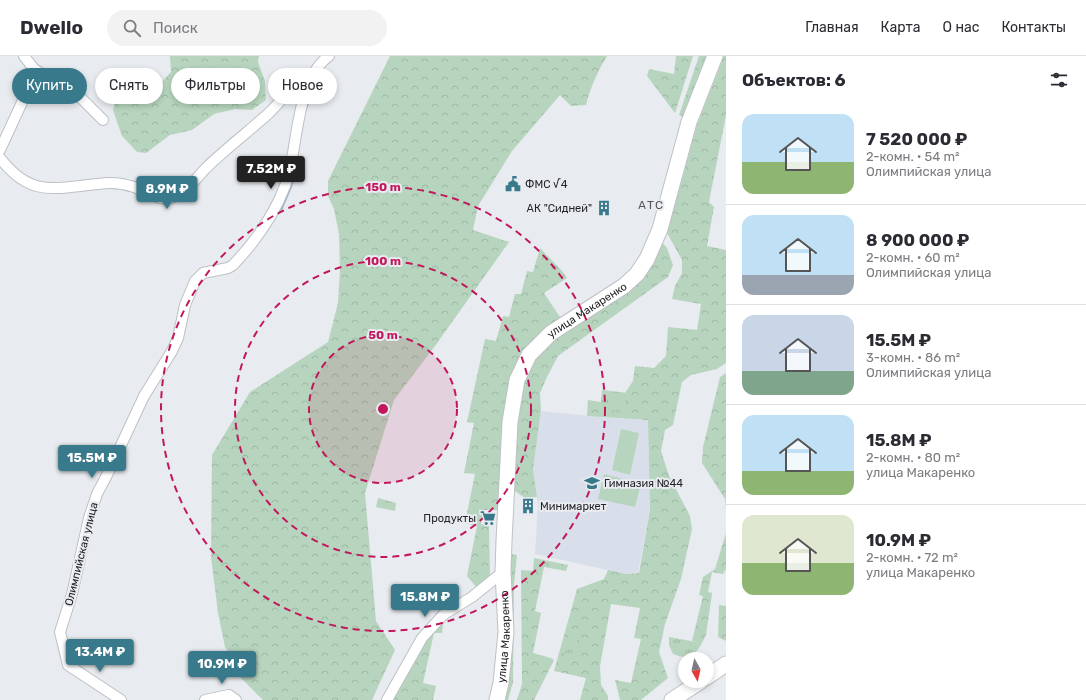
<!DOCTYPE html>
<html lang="ru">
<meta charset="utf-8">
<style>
:root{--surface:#fff;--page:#f2f2f3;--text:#2b2b33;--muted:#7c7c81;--line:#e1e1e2;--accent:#387a8c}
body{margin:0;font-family:Rubik,sans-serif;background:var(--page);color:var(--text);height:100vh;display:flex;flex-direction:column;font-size:15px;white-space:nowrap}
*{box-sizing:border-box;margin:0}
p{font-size:13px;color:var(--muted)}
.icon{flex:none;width:22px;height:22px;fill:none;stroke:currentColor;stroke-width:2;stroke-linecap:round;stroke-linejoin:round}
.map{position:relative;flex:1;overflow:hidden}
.drawer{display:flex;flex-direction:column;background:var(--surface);width:360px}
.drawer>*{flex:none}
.top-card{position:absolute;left:12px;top:12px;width:380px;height:36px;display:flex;gap:8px}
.needle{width:26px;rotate:172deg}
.fabs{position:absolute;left:678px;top:596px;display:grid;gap:8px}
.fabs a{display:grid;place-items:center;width:36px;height:36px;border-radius:50%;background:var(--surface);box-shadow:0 2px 6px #0003;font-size:20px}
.price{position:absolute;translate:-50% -34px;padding:0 9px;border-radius:4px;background:var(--accent);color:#fff;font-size:13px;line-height:26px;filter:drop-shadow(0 1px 2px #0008)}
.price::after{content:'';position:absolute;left:50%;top:24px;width:12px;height:9px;margin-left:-6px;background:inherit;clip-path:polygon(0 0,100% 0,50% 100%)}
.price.on{background:#222;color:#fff}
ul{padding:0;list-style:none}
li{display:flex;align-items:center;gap:12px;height:100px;padding:0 16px}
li+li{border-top:1px solid var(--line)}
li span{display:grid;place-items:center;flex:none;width:112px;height:80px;border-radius:12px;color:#555}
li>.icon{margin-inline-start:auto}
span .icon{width:48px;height:48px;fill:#fffc;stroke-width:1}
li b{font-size:17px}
h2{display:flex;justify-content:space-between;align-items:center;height:48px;padding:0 16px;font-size:17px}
.pill{padding:0 14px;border-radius:18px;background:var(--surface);box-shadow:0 2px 6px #0003;font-size:14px;line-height:36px}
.pill.on{background:var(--accent);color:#fff}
header{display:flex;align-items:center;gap:24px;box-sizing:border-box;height:56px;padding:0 20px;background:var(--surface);border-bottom:1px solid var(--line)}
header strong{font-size:19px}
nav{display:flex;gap:22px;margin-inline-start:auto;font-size:14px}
.search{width:280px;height:36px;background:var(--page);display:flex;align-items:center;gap:10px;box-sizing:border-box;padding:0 14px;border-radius:22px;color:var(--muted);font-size:15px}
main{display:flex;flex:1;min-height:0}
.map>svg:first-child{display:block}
.built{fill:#d9dfea}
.green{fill:#b7d5be}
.forest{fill:url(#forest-crowns)}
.park{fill:url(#park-tufts)}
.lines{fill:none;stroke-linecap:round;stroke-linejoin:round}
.stream{stroke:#8fb2cf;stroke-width:3}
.street-casing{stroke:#bec0c4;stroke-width:12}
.secondary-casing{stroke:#bec0c4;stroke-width:17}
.street{stroke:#fff;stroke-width:10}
.secondary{stroke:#fff;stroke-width:15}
.ring{fill:none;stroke:#c2185b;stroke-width:2;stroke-dasharray:7 5}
.labels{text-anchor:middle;stroke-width:4;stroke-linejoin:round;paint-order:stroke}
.poi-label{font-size:11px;fill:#242426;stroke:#e8ebef;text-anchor:start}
.street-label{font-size:11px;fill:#242426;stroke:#e8ebef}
.neighbourhood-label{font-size:12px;letter-spacing:1px;fill:#535559;stroke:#e8ebef}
.centre{fill:#c2185b;stroke:#e8ebef;stroke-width:2}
.ring-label{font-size:12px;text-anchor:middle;font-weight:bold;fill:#c2185b;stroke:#e8ebef;stroke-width:4;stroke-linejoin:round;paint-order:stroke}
</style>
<header>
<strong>Dwello</strong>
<div class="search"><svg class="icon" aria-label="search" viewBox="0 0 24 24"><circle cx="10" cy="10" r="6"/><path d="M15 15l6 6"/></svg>Поиск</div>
<nav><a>Главная</a><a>Карта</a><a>О нас</a><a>Контакты</a></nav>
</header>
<main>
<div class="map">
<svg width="726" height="644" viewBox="0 0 726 644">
<defs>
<pattern id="forest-crowns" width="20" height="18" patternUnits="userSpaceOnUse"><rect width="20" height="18" fill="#b7d5be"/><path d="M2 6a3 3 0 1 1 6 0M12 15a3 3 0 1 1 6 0" fill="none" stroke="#9db7a3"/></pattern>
<pattern id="park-tufts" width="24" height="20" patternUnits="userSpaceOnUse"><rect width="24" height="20" fill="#b7d5be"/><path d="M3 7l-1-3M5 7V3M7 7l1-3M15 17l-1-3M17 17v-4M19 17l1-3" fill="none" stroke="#9db7a3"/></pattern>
</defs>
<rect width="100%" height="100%" fill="#e8ebef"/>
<!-- built -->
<path class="built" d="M541 355 610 362 648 364 650 454 638 517 626 518 535 498 538 449 533 413Z"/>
<!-- green -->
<g class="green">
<path d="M621 373 639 377 630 419 612 414Z"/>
<path d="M604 418 641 428 635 451 598 443Z"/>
</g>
<!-- forest -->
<g class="forest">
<path d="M170 0H259L258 6 265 25 266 44 252 54 235 53 214 58 192 74 170 79 146 97 137 96 122 80 113 54 116 42 135 34 155 33 171 16Z"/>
<path d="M390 0H607C598 15 590 32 586 49L571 50 560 39 512 95 478 150 473 174 509 186 435 290 394 344 365 437 376 565 395 594 372 644H263L236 617 231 600 225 591 218 557 211 501 212 399 250 336 328 286 338 247 340 214 339 178 334 153 328 140V125Z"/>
<path d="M676 0H693L675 57 647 20 649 13 674 18Z"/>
<path d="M699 0H711L684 62 679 59Z"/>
<path d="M724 0H726V59L709 146 714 151 707 190 726 194V307L717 313 691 319 682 326 673 369 665 374 661 395 669 420 690 460 692 473 681 523 665 568 659 596 668 622 641 644H620L615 624 631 627 641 583 634 582 640 552 611 548 600 610 601 629 608 640V644H580L586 622 554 615 577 533 604 523 608 514 626 518 639 517 650 454 648 364 587 360 588 344 601 346 600 354 628 337H625L633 325 635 310 654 312 666 300 668 271 697 274 701 248 672 243 675 230 682 217V204L667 177 697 69Z"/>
<path d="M661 185 667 192 673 209 668 221 558 300 547 321 540 337 541 355 533 413 537 441 525 442 512 433 514 368 523 325 535 302 555 283 629 233Z"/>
<path d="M540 192 563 216 567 222 544 237 562 264 523 298 500 454H483L481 468 489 470 490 521 477 532 467 520 477 470 465 467 475 418 464 417 474 367 467 366 485 283 496 285 503 260 509 261 515 238H521L527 215 533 216Z"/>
<path d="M726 317V453L725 443 702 407 703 391 720 321Z"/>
<path d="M726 477V513L723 518 712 516 708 536 712 537V538L706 579 702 587 692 585 703 540 699 539 703 521 715 513Z"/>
<path d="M510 498 517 499 514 528 513 626 508 644H501Z"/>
<path d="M534 502 568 509 566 515 544 511 535 555 541 557 533 597 551 602 554 604 534 644H517L522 628 521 514 533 515Z"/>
<path d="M719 549 726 550V585L718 581Z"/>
<path d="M444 560 442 577H434L423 627 436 630 433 644H390L423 583Z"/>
</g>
<!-- park -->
<g class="park">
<path d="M602 334 628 337 626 356 600 354Z"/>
<path d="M378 442 396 447 395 455 376 451Z"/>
<path d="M569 580 580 582 575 602 564 600Z"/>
<path d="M669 581 702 587C694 601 688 604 673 598L669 589Z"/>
</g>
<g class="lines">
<!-- stream -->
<g class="stream">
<path d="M306 51 312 35"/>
<path d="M281 153 290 132 292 125"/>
</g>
<defs>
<g id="street">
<path d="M24 0 34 13 80 41 103 64"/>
<path d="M0 94 24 42 34 13"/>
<path d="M0 102C31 142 54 132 98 128 110 126 122 127 134 131 146 135 157 145 171 142 186 138 197 121 207 111 227 92 249 75 269 57 282 45 292 27 310 23"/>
<path d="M121 644 68 609 60 576 72 538 89 462 97 438 108 417 144 340 172 295 178 282 185 249 195 225 203 217 228 212 233 209C254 187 274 159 285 130 299 94 294 25 329 0"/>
<path d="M205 644 229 639 236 644"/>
<path d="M387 644 422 582 443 559 472 541 503 516"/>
</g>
<g id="secondary">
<path d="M707 621 726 608"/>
<path id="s1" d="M497 644 501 627 506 576 503 516 504 485 510 366 517 324 529 299 551 277 624 230 637 218 647 203 660 173 689 66 715 0"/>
<path d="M672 644 701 625"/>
</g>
</defs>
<!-- street casing -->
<use href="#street" class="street-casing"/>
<!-- secondary casing -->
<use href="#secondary" class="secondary-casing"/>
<!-- street -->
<use href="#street" class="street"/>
<!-- secondary -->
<use href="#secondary" class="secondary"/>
</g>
<!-- distance rings -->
<circle cx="383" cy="353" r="74" fill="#c2185b" fill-opacity=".12"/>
<g class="ring">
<circle cx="383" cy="353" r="74"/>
<circle cx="383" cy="353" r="148"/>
<circle cx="383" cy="353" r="222"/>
</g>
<!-- icons -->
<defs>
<symbol id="civic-bare" viewBox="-9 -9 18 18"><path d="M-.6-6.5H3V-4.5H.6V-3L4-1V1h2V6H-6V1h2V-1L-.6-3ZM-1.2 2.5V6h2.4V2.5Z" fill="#387a8c" stroke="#e8ebef" stroke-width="2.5" paint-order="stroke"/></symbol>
<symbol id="building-bare" viewBox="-9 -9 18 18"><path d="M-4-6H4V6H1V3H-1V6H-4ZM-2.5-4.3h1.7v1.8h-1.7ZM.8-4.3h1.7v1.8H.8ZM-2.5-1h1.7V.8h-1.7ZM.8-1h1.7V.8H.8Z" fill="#387a8c" stroke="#e8ebef" stroke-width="2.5" paint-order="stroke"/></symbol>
<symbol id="school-bare" viewBox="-9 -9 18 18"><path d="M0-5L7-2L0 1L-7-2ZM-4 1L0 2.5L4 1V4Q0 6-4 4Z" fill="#387a8c" stroke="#e8ebef" stroke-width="2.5" paint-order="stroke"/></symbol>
<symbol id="supermarket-bare" viewBox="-9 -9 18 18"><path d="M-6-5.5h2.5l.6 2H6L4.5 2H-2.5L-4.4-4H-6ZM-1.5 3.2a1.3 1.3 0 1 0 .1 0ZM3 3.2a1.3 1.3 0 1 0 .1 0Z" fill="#387a8c" stroke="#e8ebef" stroke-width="2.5" paint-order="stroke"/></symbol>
</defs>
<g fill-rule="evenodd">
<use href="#civic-bare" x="502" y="117" width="22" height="22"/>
<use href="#building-bare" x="593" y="141" width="22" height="22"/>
<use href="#school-bare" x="581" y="416" width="22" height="22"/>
<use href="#building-bare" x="517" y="439" width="22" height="22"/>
<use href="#supermarket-bare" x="477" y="451" width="22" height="22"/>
</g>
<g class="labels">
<!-- poi labels -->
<g class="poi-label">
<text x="525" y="132">ФМС √4</text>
<text x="592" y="156" text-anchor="end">АК "Сидней"</text>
<text x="604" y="431">Гимназия №44</text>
<text x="540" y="454">Минимаркет</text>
<text x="476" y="466" text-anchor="end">Продукты</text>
</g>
<!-- street labels -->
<g class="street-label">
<text dy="4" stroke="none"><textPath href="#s1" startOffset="423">улица Макаренко</textPath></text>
<text transform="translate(81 498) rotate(-76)" y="4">Олимпийская улица</text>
<text dy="4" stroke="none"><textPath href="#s1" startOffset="64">улица Макаренко</textPath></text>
</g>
<!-- neighbourhood labels -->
<g class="neighbourhood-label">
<text x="651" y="153">АТС</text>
</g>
</g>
<circle cx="383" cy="353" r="6" class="centre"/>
<g class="ring-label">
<text x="383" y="135">150 m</text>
<text x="383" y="209">100 m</text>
<text x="383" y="283">50 m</text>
</g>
</svg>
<div class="fabs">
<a><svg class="needle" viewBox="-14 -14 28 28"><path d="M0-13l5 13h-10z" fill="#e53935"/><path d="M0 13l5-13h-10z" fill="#7c7c81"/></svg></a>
</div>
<b class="price on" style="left:271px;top:134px">7.52M ₽</b>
<b class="price" style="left:167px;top:154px">8.9M ₽</b>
<b class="price" style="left:92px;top:423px">15.5M ₽</b>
<b class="price" style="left:425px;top:562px">15.8M ₽</b>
<b class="price" style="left:100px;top:617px">13.4M ₽</b>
<b class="price" style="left:222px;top:629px">10.9M ₽</b>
<div class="top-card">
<a class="pill on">Купить</a>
<a class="pill">Снять</a>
<a class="pill">Фильтры</a>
<a class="pill">Новое</a>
</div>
</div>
<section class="drawer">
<h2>Объектов: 6<svg class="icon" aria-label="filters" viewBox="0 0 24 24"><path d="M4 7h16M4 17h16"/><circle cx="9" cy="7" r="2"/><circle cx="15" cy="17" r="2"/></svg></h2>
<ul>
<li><span style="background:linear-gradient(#bfe0f5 60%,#8fb573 0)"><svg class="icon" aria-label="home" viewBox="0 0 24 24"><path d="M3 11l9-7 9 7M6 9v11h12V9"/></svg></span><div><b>7 520 000 ₽</b><p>2-комн. · 54 m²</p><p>Олимпийская улица</p></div></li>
<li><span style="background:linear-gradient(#bfe0f5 75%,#9aa5b1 0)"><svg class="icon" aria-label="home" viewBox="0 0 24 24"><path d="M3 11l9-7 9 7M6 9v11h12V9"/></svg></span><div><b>8 900 000 ₽</b><p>2-комн. · 60 m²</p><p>Олимпийская улица</p></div></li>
<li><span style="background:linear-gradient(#c9d6e8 70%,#7fa58c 0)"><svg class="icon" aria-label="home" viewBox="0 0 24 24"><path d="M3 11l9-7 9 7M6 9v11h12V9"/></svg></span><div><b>15.5M ₽</b><p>3-комн. · 86 m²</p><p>Олимпийская улица</p></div></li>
<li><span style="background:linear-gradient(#bfe0f5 70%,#8fb573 0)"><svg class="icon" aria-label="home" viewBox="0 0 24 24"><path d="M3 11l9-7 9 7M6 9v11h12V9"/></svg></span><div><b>15.8M ₽</b><p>2-комн. · 80 m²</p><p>улица Макаренко</p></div></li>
<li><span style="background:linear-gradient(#dfe7d0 60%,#8fb573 0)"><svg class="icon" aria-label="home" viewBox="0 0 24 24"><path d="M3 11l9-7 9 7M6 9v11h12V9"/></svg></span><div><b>10.9M ₽</b><p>2-комн. · 72 m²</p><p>улица Макаренко</p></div></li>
</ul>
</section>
</main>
